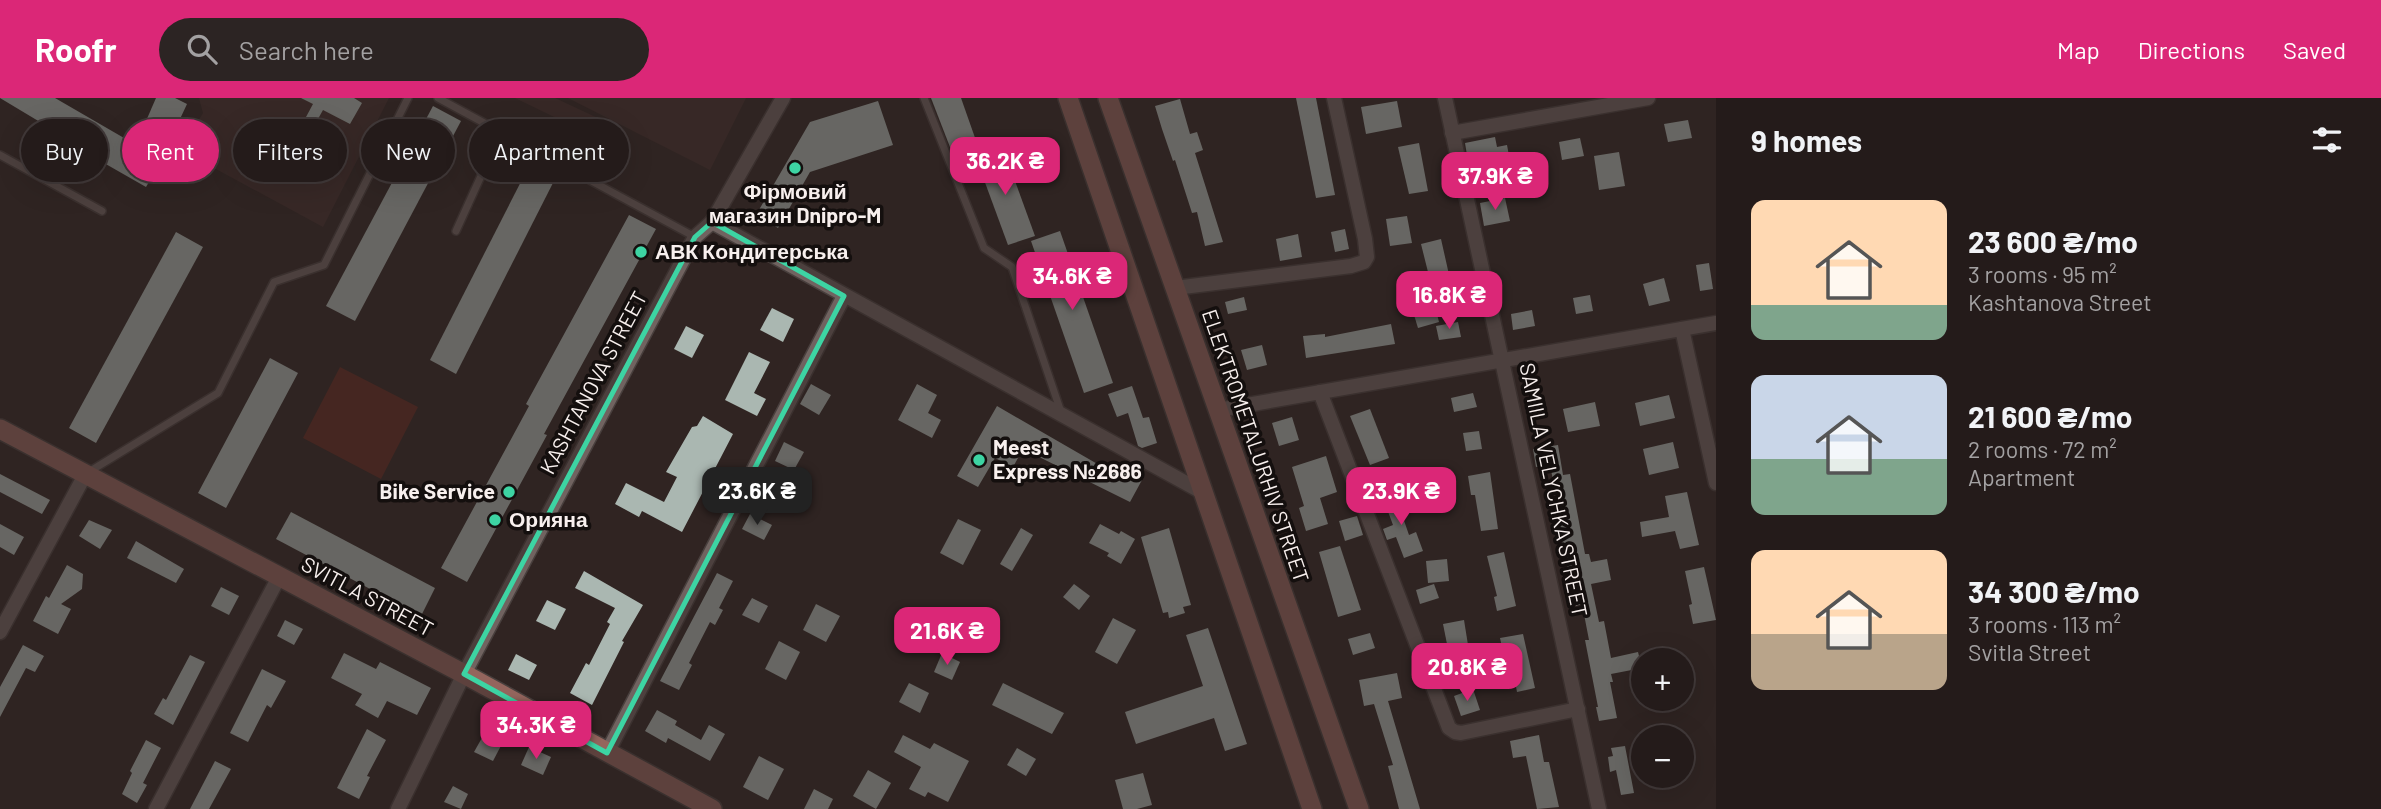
<!DOCTYPE html>
<meta charset="utf-8">
<style>
:root{--surface:#241b1a;--page:#2c2423;--text:#f1f3f6;--muted:#a3a1a2;--line:#413939;--accent:#db2777}
body{margin:0;font-family:Barlow,sans-serif;background:var(--page);color:var(--text);height:100vh;display:flex;flex-direction:column;font-size:26px;white-space:nowrap}
*{box-sizing:border-box;margin:0}
p{font-size:23px;color:var(--muted)}
.icon{flex:none;width:38px;height:38px;fill:none;stroke:currentColor;stroke-width:2;stroke-linecap:round;stroke-linejoin:round}
.map{position:relative;flex:1;overflow:hidden}
.drawer{display:flex;flex-direction:column;background:var(--surface);width:665px}
.drawer>*{flex:none}
.top-card{position:absolute;left:21px;top:21px;width:665px;height:63px;display:flex;gap:14px}
.tools{position:absolute;left:1631px;top:550px;display:grid;gap:14px}
.tools a{display:grid;place-items:center;width:63px;height:63px;border-radius:50%;background:var(--surface);box-shadow:0 7px 28px #0002,0 0 0 2px var(--line);font-size:35px}
.price{position:absolute;translate:-50% -60px;padding:0 16px;border-radius:14px;background:var(--accent);color:#fff;font-size:23px;line-height:46px;filter:drop-shadow(0 2px 4px #0008)}
.price::after{content:'';position:absolute;left:50%;top:42px;width:21px;height:16px;margin-left:-10px;background:inherit;clip-path:polygon(0 0,100% 0,50% 100%)}
.price.current{background:#222;color:#fff}
ul{padding:0;list-style:none}
li{display:flex;align-items:center;gap:21px;height:175px;padding:0 35px}
li span{display:grid;place-items:center;flex:none;width:196px;height:140px;border-radius:14px;color:#555}
li>.icon{margin-inline-start:auto}
span .icon{width:84px;height:84px;fill:#fffc;stroke-width:1}
li b{font-size:30px}
h2{display:flex;justify-content:space-between;align-items:center;height:84px;padding:0 35px;font-size:30px}
.tag{padding:0 24px;border-radius:32px;background:var(--surface);box-shadow:0 7px 28px #0002,0 0 0 2px var(--line);font-size:24px;line-height:63px}
.tag.current{background:var(--accent);color:#fff}
header{display:flex;align-items:center;gap:42px;box-sizing:border-box;height:98px;padding:0 35px;background:var(--accent);color:#fff}
header strong{font-size:33px}
nav{display:flex;gap:38px;margin-inline-start:auto;font-size:24px}
.search{width:490px;height:63px;background:var(--page);display:flex;align-items:center;gap:18px;box-sizing:border-box;padding:0 24px;border-radius:38px;color:var(--muted);font-size:26px}
main{display:flex;flex:1;min-height:0}
.map>svg:first-child{display:block}
.built{fill:#402e2b}
.green{fill:#5f2920}
.building{fill:#aab7b1}
.lines{fill:none;stroke-linecap:round;stroke-linejoin:round}
.lane-casing{stroke:#483f3d;stroke-width:10}
.street-casing{stroke:#483f3d;stroke-width:17}
.secondary-casing{stroke:#483f3d;stroke-width:22}
.lane{stroke:#706360;stroke-width:7}
.street{stroke:#706360;stroke-width:14}
.secondary{stroke:#94655d;stroke-width:19}
.marked{fill:none;stroke:#3dd4a3;stroke-width:5;stroke-linejoin:round}
.poi-dot{fill:#3dd4a3;stroke:#140f0e;stroke-width:2.5}
.labels{text-anchor:middle;stroke-width:7;stroke-linejoin:round;paint-order:stroke}
.poi-label{font-size:21px;font-weight:bold;fill:#f8f0ee;stroke:#140f0e;text-anchor:start}
.street-label{font-size:21px;fill:#f8f0ee;stroke:#140f0e}
</style>
<header>
<strong>Roofr</strong>
<div class="search"><svg class="icon" aria-label="search" viewBox="0 0 24 24"><circle cx="10" cy="10" r="6"/><path d="M15 15l6 6"/></svg>Search here</div>
<nav><a>Map</a><a>Directions</a><a>Saved</a></nav>
</header>
<main>
<div class="map">
<svg width="1716" height="711" viewBox="0 0 1716 711">
<rect width="100%" height="100%" fill="#302422"/>
<!-- built -->
<g class="built">
<path d="M199 0H389L323 129 181 52 203 15Z"/>
<path d="M515 0H555L617 29 606 44Z"/>
<path d="M568 0H746L710 72Z"/>
</g>
<!-- green -->
<path class="green" d="M340 269 418 309 381 381 303 340Z"/>
<!-- building -->
<g class="building">
<path d="M0 0H55L162 62 146 89 69 45 70 42Z"/>
<path d="M156 0H175L187 6 173 36 146 23Z"/>
<path d="M301 0H354L362 5 350 26 323 12 309 37 338 52 326 74 263 41 275 19 299 32 313 6Z"/>
<path d="M931 0H961L980 54 955 62Z"/>
<path d="M1296 0H1316L1335 97 1316 100Z"/>
<path d="M1180 1 1190 36 1197 34 1203 52 1195 55 1223 144 1205 148 1197 114 1192 115 1175 62 1173 63 1162 31 1155 8Z"/>
<path d="M878 3 893 47 810 74 778 130 756 117 810 24Z"/>
<path d="M1397 3 1402 29 1366 36 1361 9Z"/>
<path d="M433 8 461 23 355 223 326 208Z"/>
<path d="M1688 22 1692 40 1668 44 1664 26Z"/>
<path d="M1495 39 1497 49 1507 47 1510 63 1485 68 1484 63 1477 64 1475 55 1467 57 1465 45Z"/>
<path d="M1580 40 1584 58 1562 62 1559 44Z"/>
<path d="M1419 45 1428 93 1409 96 1398 49Z"/>
<path d="M1003 50 1035 138 1008 147 976 60Z"/>
<path d="M1619 54 1625 88 1599 92 1594 58Z"/>
<path d="M530 66 556 79 456 276 430 262Z"/>
<path d="M1505 100 1510 123 1484 128 1480 105Z"/>
<path d="M629 117 656 131 544 336 547 337 467 484 441 470 529 308 526 306Z"/>
<path d="M1407 118 1412 145 1390 148 1386 121Z"/>
<path d="M1345 131 1349 151 1335 154 1331 134Z"/>
<path d="M1060 133 1113 285 1084 295 1031 143Z"/>
<path d="M176 134 203 149 96 345 69 330Z"/>
<path d="M1298 136 1302 159 1280 163 1276 141Z"/>
<path d="M1441 141 1452 190 1430 195 1426 179 1429 178 1421 146Z"/>
<path d="M1709 165 1713 191 1700 193 1696 167Z"/>
<path d="M1664 180 1670 203 1649 208 1643 186Z"/>
<path d="M1590 197 1593 213 1576 216 1573 200Z"/>
<path d="M1244 199 1247 212 1228 216 1225 204Z"/>
<path d="M772 210 794 221 783 244 760 232Z"/>
<path d="M1436 212 1439 224 1418 230 1414 217Z"/>
<path d="M1532 212 1535 228 1513 232 1511 216Z"/>
<path d="M1458 224 1461 239 1439 242 1436 228Z"/>
<path d="M1391 226 1395 246 1306 260 1303 238 1325 236V239Z"/>
<path d="M686 228 704 237 692 260 674 251Z"/>
<path d="M1262 247 1267 267 1247 272 1241 252Z"/>
<path d="M749 254 770 264 754 295 766 301 757 318 725 302Z"/>
<path d="M270 260 298 275 226 410 198 395Z"/>
<path d="M811 286 831 297 819 317 800 306Z"/>
<path d="M917 286 937 297 928 315 941 322 932 340 898 322Z"/>
<path d="M1132 288 1143 320 1149 319 1157 345 1142 350 1138 348 1128 315 1117 319 1108 296Z"/>
<path d="M1473 295 1477 309 1454 314 1451 300Z"/>
<path d="M1669 297 1675 320 1640 328 1635 305Z"/>
<path d="M1595 304 1600 328 1568 334 1563 311Z"/>
<path d="M997 308 1113 375 1117 369 1142 382 1130 404 1023 351 1013 369 995 360 978 389 957 378Z"/>
<path d="M1370 311 1389 360 1370 367 1350 318Z"/>
<path d="M703 318 733 336 682 434 642 413 639 419 615 406 626 385 664 404 677 379 666 374 692 329 697 328Z"/>
<path d="M1292 319 1299 342 1279 348 1272 325Z"/>
<path d="M1479 333 1482 351 1466 353 1463 335Z"/>
<path d="M784 344 804 354 794 372 775 363Z"/>
<path d="M1673 344 1679 370 1649 377 1643 351Z"/>
<path d="M1558 347 1563 377 1570 376 1585 456H1589L1591 464 1607 461 1611 482 1591 486 1599 524 1604 523 1611 560 1638 554 1642 570 1611 576 1613 584H1610L1617 620 1599 623 1596 609H1598L1585 542H1589L1582 506 1576 508 1556 418 1560 417 1550 367 1536 369 1533 351Z"/>
<path d="M1326 358 1337 394 1320 400 1328 426 1306 433 1299 410 1304 408 1292 369Z"/>
<path d="M1490 374 1498 431 1481 433 1475 397H1471L1468 378Z"/>
<path d="M0 376 50 402 42 416 0 394Z"/>
<path d="M1400 394 1406 409 1400 411 1409 437 1416 434 1423 453 1404 460 1396 439 1387 442 1383 431 1393 427 1383 400Z"/>
<path d="M1687 394 1699 447 1680 451 1675 433 1642 439 1640 424 1669 419 1665 398Z"/>
<path d="M291 414 435 490 421 518 276 441Z"/>
<path d="M750 416 772 427 764 442 742 431Z"/>
<path d="M1357 418 1363 437 1345 443 1339 423Z"/>
<path d="M958 421 981 432 963 467 940 455Z"/>
<path d="M89 422 112 432 100 451 79 438Z"/>
<path d="M0 426 24 439 14 457 0 449Z"/>
<path d="M1100 426 1119 436 1121 433 1135 441 1121 466 1107 458 1109 455 1089 445Z"/>
<path d="M1021 430 1033 437 1012 473 1000 466Z"/>
<path d="M1169 430 1191 507 1183 509 1185 515 1169 520 1168 514 1163 515 1141 439Z"/>
<path d="M136 443 184 471 176 485 127 460Z"/>
<path d="M1340 448 1361 512 1338 519 1319 454Z"/>
<path d="M1504 454 1516 508 1497 513 1494 499 1497 498 1487 458Z"/>
<path d="M1447 461 1449 483 1428 485 1426 463Z"/>
<path d="M67 467 83 476 82 491 61 506 71 511 58 536 33 523 46 498 49 500Z"/>
<path d="M1704 469 1716 522 1693 526 1689 507 1692 506 1685 473Z"/>
<path d="M584 473 643 507 622 543 624 544 592 607 570 595 586 565 589 567 610 526 607 524 615 510 575 490Z"/>
<path d="M717 475 733 483 719 510 723 512 715 527 710 524 689 565 692 567 679 592 660 583Z"/>
<path d="M1074 486 1090 498 1079 512 1063 499Z"/>
<path d="M1434 486 1439 500 1420 506 1416 492Z"/>
<path d="M221 489 239 498 229 517 211 508Z"/>
<path d="M752 500 768 508 759 525 742 517Z"/>
<path d="M547 502 566 511 555 532 536 523Z"/>
<path d="M816 506 840 518 826 544 803 532Z"/>
<path d="M1113 520 1136 532 1117 566 1095 554Z"/>
<path d="M285 522 303 531 294 547 277 538Z"/>
<path d="M1464 522 1468 547 1448 551 1443 526Z"/>
<path d="M1208 530 1247 646 1225 653 1214 620 1136 646 1125 614 1203 588 1186 537Z"/>
<path d="M1370 535 1375 550 1353 557 1348 541Z"/>
<path d="M1523 536 1535 590 1517 594 1510 557 1504 558 1500 540Z"/>
<path d="M779 543 800 554 786 582 765 571Z"/>
<path d="M23 547 44 558 35 574 26 570 0 619V589Z"/>
<path d="M344 555 376 571 380 564 431 590 417 617 387 603 378 620 355 607 362 596 331 580Z"/>
<path d="M942 555 960 564 952 582 934 574Z"/>
<path d="M516 556 537 567 529 582 508 572Z"/>
<path d="M190 557 205 564 173 627 154 616 163 600 166 602Z"/>
<path d="M262 571 286 583 271 610 267 607 248 644 230 635Z"/>
<path d="M1397 575 1402 600 1388 603 1420 711H1399L1388 668 1393 667 1374 606 1364 608 1359 582Z"/>
<path d="M909 585 929 595 920 615 899 604Z"/>
<path d="M1003 585 1064 615 1052 636 992 607Z"/>
<path d="M1473 591 1480 612 1461 618 1454 598Z"/>
<path d="M657 612 677 623 675 627 701 642 709 627 725 636 710 663 668 640 666 645 645 633Z"/>
<path d="M367 631 386 642 367 678 370 679 359 701 337 690Z"/>
<path d="M487 631 505 640 493 663 474 654Z"/>
<path d="M903 637 930 651 934 645 969 663 948 704 928 694 925 699 909 691 921 669 894 654Z"/>
<path d="M1539 637 1544 664H1549L1559 709 1537 711 1526 658 1513 660 1510 643Z"/>
<path d="M146 642 161 650 143 685 147 687 137 705 122 696 132 675 130 673Z"/>
<path d="M1625 648 1634 695 1621 697 1616 672 1610 674 1608 659 1613 658 1611 650Z"/>
<path d="M529 649 551 659 543 677 521 667Z"/>
<path d="M1017 650 1036 661 1026 678 1007 667Z"/>
<path d="M759 658 784 671 768 702 743 689Z"/>
<path d="M215 663 231 671 209 711H190Z"/>
<path d="M868 672 891 685 876 711 853 698Z"/>
<path d="M1143 675 1152 707 1137 711H1123L1115 682Z"/>
<path d="M453 688 468 696 461 711 444 704Z"/>
<path d="M814 691 833 701 828 711H804Z"/>
</g>
<g class="lines">
<defs>
<g id="lane">
<path d="M438 0 695 139"/>
<path d="M924 0 984 150 1012 169 1061 314"/>
<path d="M0 57 102 113"/>
<path d="M456 133 501 34"/>
<path d="M87 375 218 295 274 184 324 167 408 0"/>
</g>
<g id="street">
<path d="M1445 0 1599 711"/>
<path d="M1452 35 1648 0"/>
<path d="M712 124 1204 395"/>
<path d="M1175 190 1351 168 1364 164 1367 159 1365 141 1334 0"/>
<path d="M1682 231 1716 385"/>
<path d="M1320 294 1449 630 1455 634 1461 635 1578 611"/>
<path d="M1218 312 1716 225"/>
<path d="M0 534 86 375"/>
<path d="M607 655 844 198"/>
<path d="M156 711 279 479"/>
<path d="M398 711 464 576 695 139 712 124 783 0"/>
</g>
<g id="secondary">
<path d="M1068 0 1312 711"/>
<path d="M1108 0 1359 711"/>
<path d="M0 331 464 576 712 711"/>
</g>
</defs>
<!-- lane casing -->
<use href="#lane" class="lane-casing"/>
<!-- street casing -->
<use href="#street" class="street-casing"/>
<!-- secondary casing -->
<use href="#secondary" class="secondary-casing"/>
<!-- lane -->
<use href="#lane" class="lane"/>
<!-- street -->
<use href="#street" class="street"/>
<!-- secondary -->
<use href="#secondary" class="secondary"/>
</g>
<!-- marked area -->
<path d="M0 0H1716V711H0ZM712 124 844 198 607 655 464 576 695 139Z" fill="#302422" fill-opacity=".55" fill-rule="evenodd"/>
<path class="marked" d="M712 124 844 198 607 655 464 576 695 139Z"/>
<!-- markers -->
<g class="poi-dot">
<circle cx="795" cy="70" r="7"/>
<circle cx="641" cy="154" r="7"/>
<circle cx="979" cy="362" r="7"/>
<circle cx="509" cy="394" r="7"/>
<circle cx="495" cy="422" r="7"/>
</g>
<g class="labels">
<!-- poi labels -->
<g class="poi-label">
<text x="795" y="101" text-anchor="middle">Фірмовий<tspan x="795" dy="24">магазин Dnipro-M</tspan></text>
<text x="655" y="161">АВК Кондитерська</text>
<text x="993" y="357">Meest<tspan x="993" dy="24">Express №2686</tspan></text>
<text x="495" y="401" text-anchor="end">Bike Service</text>
<text x="509" y="429">Орияна</text>
</g>
<!-- street labels -->
<g class="street-label">
<text transform="translate(594 285) rotate(-62)" y="7">KASHTANOVA STREET</text>
<text transform="translate(1255 348) rotate(71)" y="7">ELEKTROMETALURHIV STREET</text>
<text transform="translate(1553 392) rotate(78)" y="7">SAMIILA VELYCHKA STREET</text>
<text transform="translate(367 499) rotate(28)" y="7">SVITLA STREET</text>
</g>
</g>
</svg>
<div class="tools">
<a>+</a>
<a>−</a>
</div>
<b class="price" style="left:1005px;top:99px">36.2K ₴</b>
<b class="price" style="left:1495px;top:114px">37.9K ₴</b>
<b class="price" style="left:1072px;top:214px">34.6K ₴</b>
<b class="price" style="left:1449px;top:233px">16.8K ₴</b>
<b class="price current" style="left:757px;top:429px">23.6K ₴</b>
<b class="price" style="left:1401px;top:429px">23.9K ₴</b>
<b class="price" style="left:947px;top:569px">21.6K ₴</b>
<b class="price" style="left:1467px;top:605px">20.8K ₴</b>
<b class="price" style="left:536px;top:663px">34.3K ₴</b>
<div class="top-card">
<a class="tag">Buy</a>
<a class="tag current">Rent</a>
<a class="tag">Filters</a>
<a class="tag">New</a>
<a class="tag">Apartment</a>
</div>
</div>
<section class="drawer">
<h2>9 homes<svg class="icon" aria-label="filters" viewBox="0 0 24 24"><path d="M4 7h16M4 17h16"/><circle cx="9" cy="7" r="2"/><circle cx="15" cy="17" r="2"/></svg></h2>
<ul>
<li><span style="background:linear-gradient(#ffd9b3 75%,#7fa58c 0)"><svg class="icon" aria-label="home" viewBox="0 0 24 24"><path d="M3 11l9-7 9 7M6 9v11h12V9"/></svg></span><div><b>23 600 ₴/mo</b><p>3 rooms · 95 m²</p><p>Kashtanova Street</p></div></li>
<li><span style="background:linear-gradient(#c9d6e8 60%,#7fa58c 0)"><svg class="icon" aria-label="home" viewBox="0 0 24 24"><path d="M3 11l9-7 9 7M6 9v11h12V9"/></svg></span><div><b>21 600 ₴/mo</b><p>2 rooms · 72 m²</p><p>Apartment</p></div></li>
<li><span style="background:linear-gradient(#ffd9b3 60%,#b9a48a 0)"><svg class="icon" aria-label="home" viewBox="0 0 24 24"><path d="M3 11l9-7 9 7M6 9v11h12V9"/></svg></span><div><b>34 300 ₴/mo</b><p>3 rooms · 113 m²</p><p>Svitla Street</p></div></li>
</ul>
</section>
</main>
